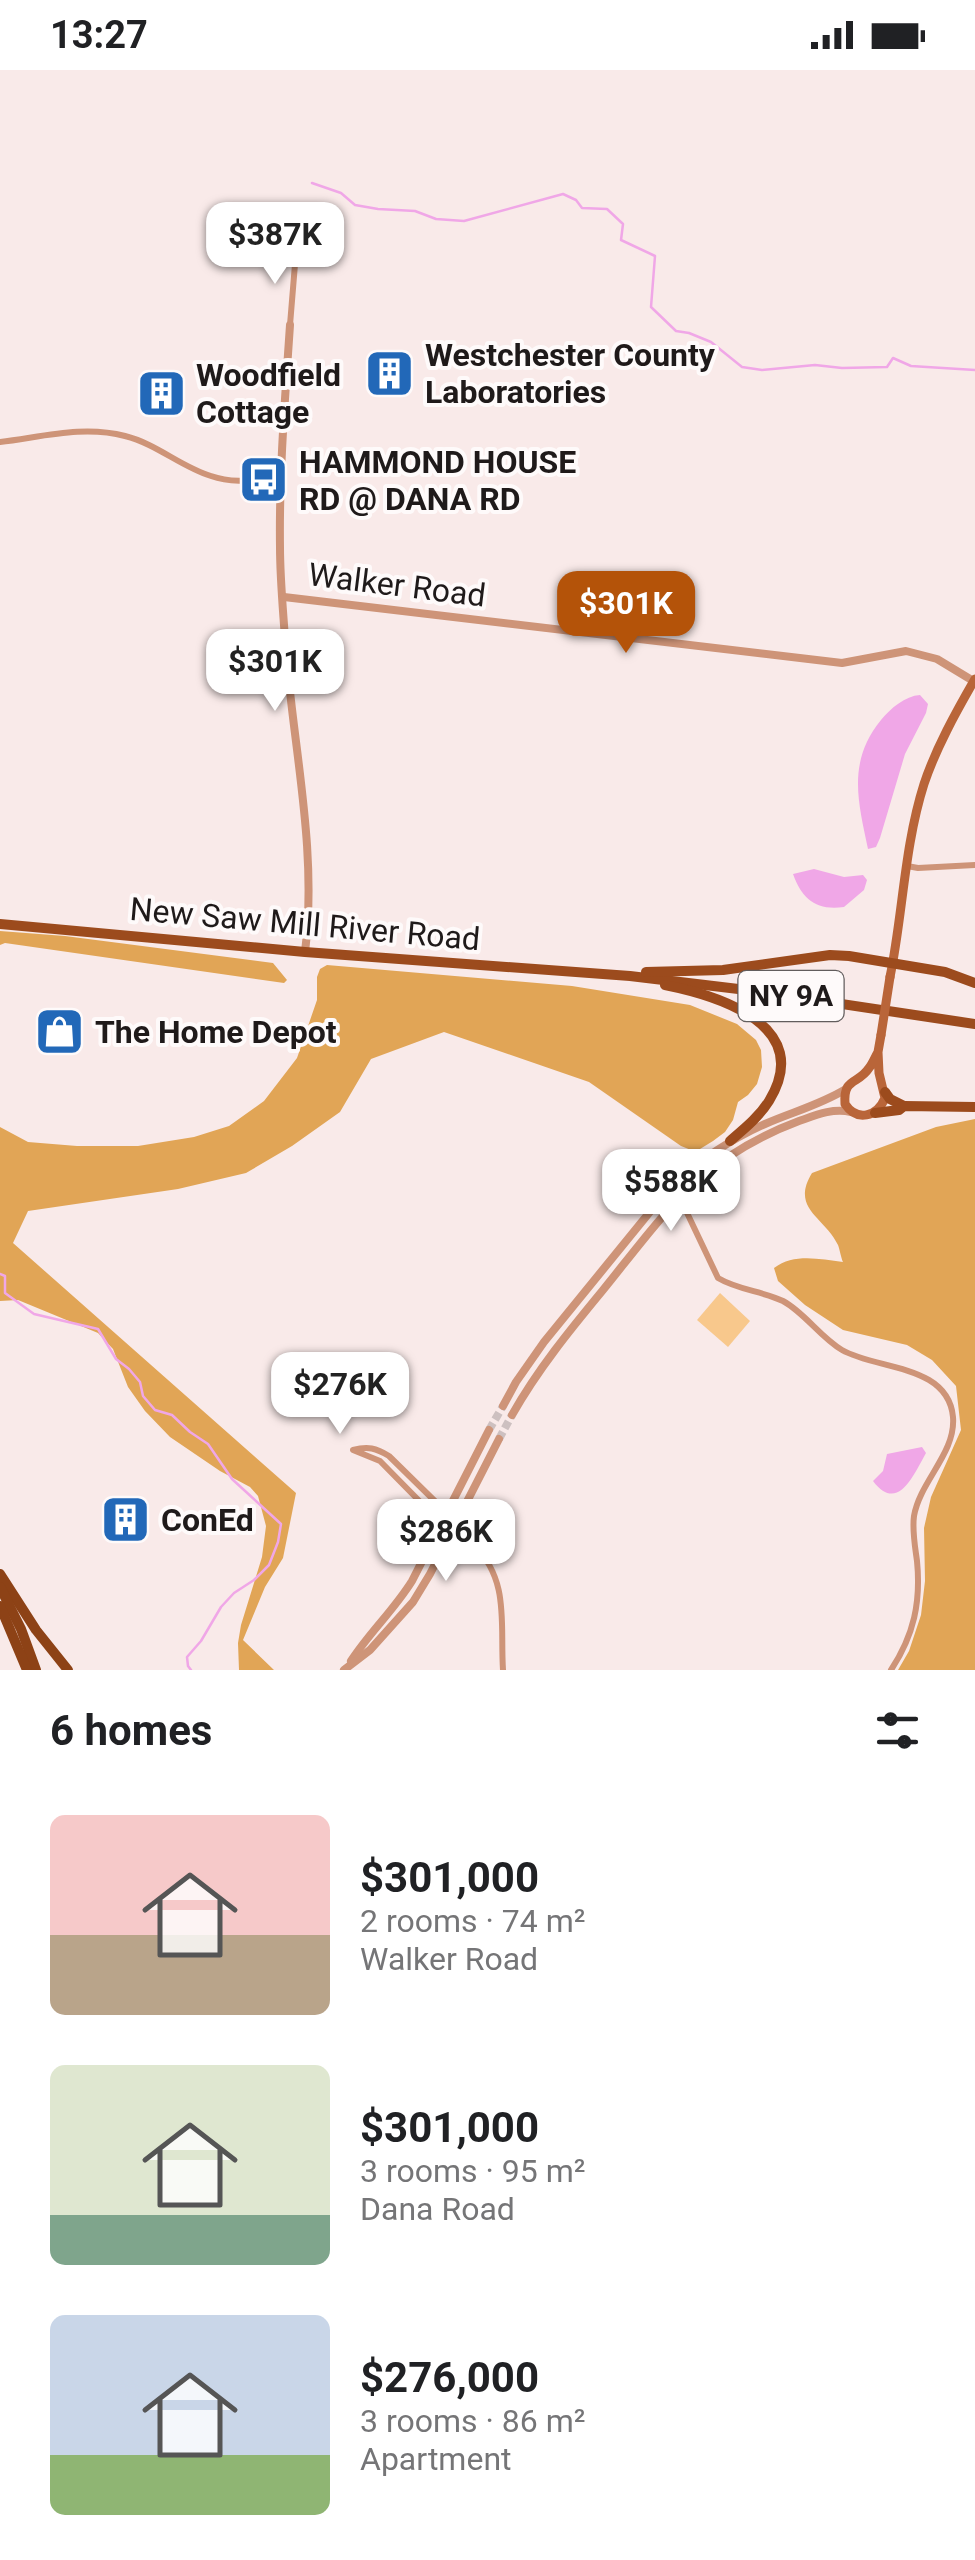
<!DOCTYPE html>
<meta charset="utf-8">
<style>
:root{--surface:#fff;--page:#f2f2f2;--text:#202124;--muted:#757577;--accent:#b45309}
body{margin:0;font-family:Roboto,sans-serif;background:var(--page);color:var(--text);height:100vh;display:flex;flex-direction:column;font-size:38px;white-space:nowrap}
*{box-sizing:border-box;margin:0}
p{font-size:32px;color:var(--muted)}
.icon{flex:none;width:55px;height:55px;fill:none;stroke:currentColor;stroke-width:2;stroke-linecap:round;stroke-linejoin:round}
.map{position:relative;height:1600px;overflow:hidden}
.drawer{display:flex;flex-direction:column;background:var(--surface);flex:1}
.drawer>*{flex:none}
.price{position:absolute;translate:-50% -85px;padding:0 22px;border-radius:20px;background:#fff;color:#222;font-size:32px;line-height:65px;filter:drop-shadow(0 2px 5px #0008)}
.price::after{content:'';position:absolute;left:50%;top:60px;width:30px;height:22px;margin-left:-15px;background:inherit;clip-path:polygon(0 0,100% 0,50% 100%)}
.price.current{background:var(--accent);color:#fff}
ul{padding:0;list-style:none}
li{display:flex;align-items:center;gap:30px;height:250px;padding:0 50px}
li span{display:grid;place-items:center;flex:none;width:280px;height:200px;border-radius:15px;color:#555}
li>.icon{margin-inline-start:auto}
span .icon{width:120px;height:120px;fill:#fffc;stroke-width:1}
li b{font-size:42px}
h2{display:flex;justify-content:space-between;align-items:center;height:120px;padding:0 50px;font-size:42px}
.status{display:flex;justify-content:space-between;align-items:center;height:70px;padding:0 50px;background:var(--surface);direction:ltr}
.status svg{height:28px;fill:currentColor}
.map>svg:first-child{display:block}
.green{fill:#f8c88c}
.forest{fill:#e1a556}
.water{fill:#f0a7e7}
.lines{fill:none;stroke-linecap:round;stroke-linejoin:round}
.stream{stroke:#f0a7e7;stroke-width:2.5}
.tertiary-tunnel{stroke:#cdc0c0;stroke-width:8;stroke-dasharray:8 4;stroke-linecap:butt}
.minor{stroke:#ce9478;stroke-width:6}
.tertiary{stroke:#ce9478;stroke-width:8}
.secondary{stroke:#b96539;stroke-width:9}
.primary{stroke:#9c4b1d;stroke-width:10}
.trunk{stroke:#8d4216;stroke-width:10}
.secondary-bridge{stroke:#b96539;stroke-width:9}
.labels{text-anchor:middle;stroke-width:8;stroke-linejoin:round;paint-order:stroke}
.shield{fill:#fefafa;stroke:#625d5d;stroke-width:2.5}
.shield-label{font-size:30px;font-weight:bold;fill:#1f1a1a}
.poi-label{font-size:32px;font-weight:bold;fill:#1f1a1a;stroke:#fefafa;text-anchor:start}
.street-label{font-size:32px;fill:#1f1a1a;stroke:#fefafa}
</style>
<div class="status"><b>13:27</b><svg viewBox="0 0 49 12"><path d="M0 12V9h3v3zM5 12V6h3v6zM10 12V3h3v9zM15 12V0h3v12zM26 1h20v11H26zM47 4h2v5h-2z"/></svg></div>
<div class="map">
<svg width="975" height="1600" viewBox="0 0 975 1600">
<rect width="100%" height="100%" fill="#f9eae9"/>
<!-- green -->
<path class="green" d="M720 1223 750 1251 728 1277 697 1250Z"/>
<!-- forest -->
<g class="forest">
<path d="M0 861 65 866 273 893 287 910 284 913 5 873 0 875Z"/>
<path d="M327 895 572 916 690 935 737 954 756 970 761 980 762 997 757 1014 748 1025 738 1032 733 1050 725 1062 713 1071 700 1079 691 1080 681 1076 589 1012 444 962 371 989 340 1042 292 1076 246 1103 178 1119 28 1141 13 1173 296 1423 283 1488 265 1517 243 1570 274 1600H239L238 1573 241 1555 262 1487 266 1456 258 1426 250 1417 220 1401 170 1367 145 1341 128 1317 113 1279 98 1263 18 1230 0 1231V1057L28 1072 77 1076H138L194 1067 229 1056 264 1031 297 988 317 930V907L320 899Z"/>
<path d="M975 1049V1600H898L909 1581 921 1545 925 1511 924 1458 931 1427 961 1360 956 1316 932 1290 907 1275 843 1260 805 1235 778 1211 774 1198C794 1183 819 1189 843 1192 842 1191 839 1177 838 1175 825 1147 790 1139 812 1103L936 1057Z"/>
</g>
<!-- water -->
<g class="water">
<path d="M920 625 928 634 926 643 905 684 880 768 876 777 868 779C858 731 847 692 881 650 891 638 905 626 920 625Z"/>
<path d="M814 799 844 807 863 805 867 810 864 820 844 837C816 841 802 829 793 804Z"/>
<path d="M922 1377 926 1383C914 1404 898 1444 873 1411L883 1401 887 1384Z"/>
</g>
<g class="lines">
<!-- stream -->
<g class="stream">
<path d="M312 113 341 123 355 135 378 139 415 141 436 149 464 151 563 124 576 130 582 138 607 139 623 154 621 170 655 186 651 237 676 261 689 263 711 272 742 297 762 300 815 295 842 298 887 297 893 288 911 296 975 300"/>
<path d="M0 1204 5 1206V1223L34 1244 98 1259 116 1289 129 1299 140 1312 143 1326 155 1340 172 1345 190 1362 208 1374 232 1409 281 1454 278 1472 269 1495 254 1510 234 1523 221 1537 201 1571 187 1587 188 1596 191 1600"/>
</g>
<!-- tertiary-tunnel -->
<g class="tertiary-tunnel">
<path d="M489 1360 503 1336"/>
<path d="M499 1369 512 1345"/>
</g>
<!-- minor -->
<g class="minor">
<path d="M290 255 296 182"/>
<path d="M0 372C42 367 83 355 125 366 157 374 181 397 211 406 234 414 258 410 281 409"/>
<path d="M907 796 918 798 975 795"/>
<path d="M671 1116 679 1126 718 1208C738 1220 762 1221 783 1231 805 1243 820 1267 842 1280 877 1300 948 1294 953 1347 956 1383 920 1411 914 1446 912 1461 915 1476 917 1491 921 1532 914 1565 891 1600"/>
<path d="M454 1457 447 1443 389 1386C376 1378 368 1376 353 1380L380 1391 442 1454C456 1457 464 1464 474 1475 510 1511 500 1553 503 1600"/>
</g>
<!-- tertiary -->
<g class="tertiary">
<path d="M290 255C285 329 279 403 280 477 280 508 283 539 285 569 292 673 318 777 305 882"/>
<path d="M284 527 842 593 906 581 937 589 975 612"/>
<path d="M503 1336 516 1312 544 1272 671 1116C700 1090 729 1070 765 1054 792 1042 820 1035 846 1019"/>
<path d="M512 1345C538 1299 570 1260 603 1220 666 1142 700 1088 799 1051 816 1045 832 1038 851 1042"/>
<path d="M351 1591C369 1563 394 1540 412 1511L489 1360"/>
<path d="M344 1600 370 1580 413 1532 430 1504 499 1369"/>
</g>
<!-- secondary -->
<g class="secondary">
<path d="M890 907C903 844 904 777 924 714 936 678 956 642 975 609"/>
<path d="M878 982C875 987 873 993 869 998 858 1015 843 1007 845 1034 857 1052 877 1047 885 1028L879 1003 878 982 881 965"/>
</g>
<!-- primary -->
<g class="primary">
<path d="M0 854 305 882 630 906 755 921 975 954"/>
<path d="M646 902 723 900 830 885 849 886 945 902 975 913"/>
<path d="M665 915C720 926 815 956 769 1031 759 1047 744 1059 730 1071"/>
<path d="M885 1022 890 1029 904 1036"/>
<path d="M875 1043 899 1040 904 1036 975 1037"/>
</g>
<!-- trunk -->
<g class="trunk">
<path d="M0 1504 36 1560 68 1600"/>
<path d="M0 1517 21 1559 36 1600"/>
<path d="M0 1536 27 1600"/>
</g>
<!-- secondary-bridge -->
<path class="secondary-bridge" d="M881 965 890 907"/>
</g>
<!-- icons -->
<defs>
<symbol id="building-square" viewBox="-11 -11 22 22"><rect x="-9" y="-9" width="18" height="18" rx="4" fill="#2268b8" stroke="#fefafa"/><path d="M-4-6H4V6H1V3H-1V6H-4ZM-2.5-4.3h1.7v1.8h-1.7ZM.8-4.3h1.7v1.8H.8ZM-2.5-1h1.7V.8h-1.7ZM.8-1h1.7V.8H.8Z" fill="#fff"/></symbol>
<symbol id="bus-square" viewBox="-11 -11 22 22"><rect x="-9" y="-9" width="18" height="18" rx="4" fill="#2268b8" stroke="#fefafa"/><path d="M-5-6H5V4H4V6H2V4H-2V6H-4V4H-5ZM-3.5-4V0h7V-4ZM-3.5 1.2v1.5H-2V1.2ZM2 1.2v1.5H3.5V1.2Z" fill="#fff"/></symbol>
<symbol id="shop-square" viewBox="-11 -11 22 22"><rect x="-9" y="-9" width="18" height="18" rx="4" fill="#2268b8" stroke="#fefafa"/><path d="M-5-2.5h2.3a2.7 3.5 0 0 1 5.4 0H5L5.5 6h-11ZM-1.5-2.5h3a1.5 2.3 0 0 0-3 0Z" fill="#fff"/></symbol>
</defs>
<g fill-rule="evenodd">
<use href="#building-square" x="362" y="276" width="55" height="55"/>
<use href="#building-square" x="134" y="296" width="55" height="55"/>
<use href="#bus-square" x="236" y="382" width="55" height="55"/>
<use href="#shop-square" x="32" y="934" width="55" height="55"/>
<use href="#building-square" x="98" y="1422" width="55" height="55"/>
</g>
<g class="labels">
<!-- shield labels -->
<rect class="shield" x="738.5" y="901" width="105" height="50" rx="8"/>
<g class="shield-label">
<text x="791" y="936">NY 9A</text>
</g>
<!-- poi labels -->
<g class="poi-label">
<text x="425" y="296">Westchester County<tspan x="425" dy="37">Laboratories</tspan></text>
<text x="196" y="316">Woodfield<tspan x="196" dy="37">Cottage</tspan></text>
<text x="299" y="403">HAMMOND HOUSE<tspan x="299" dy="37">RD @ DANA RD</tspan></text>
<text x="95" y="973">The Home Depot</text>
<text x="161" y="1461">ConEd</text>
</g>
<!-- street labels -->
<g class="street-label">
<text transform="translate(397 515) rotate(7)" y="11">Walker Road</text>
<text transform="translate(305 854) rotate(5)" y="11">New Saw Mill River Road</text>
</g>
</g>
</svg>
<b class="price" style="left:275px;top:217px">$387K</b>
<b class="price current" style="left:626px;top:586px">$301K</b>
<b class="price" style="left:275px;top:644px">$301K</b>
<b class="price" style="left:671px;top:1164px">$588K</b>
<b class="price" style="left:340px;top:1367px">$276K</b>
<b class="price" style="left:446px;top:1514px">$286K</b>
</div>
<section class="drawer">
<h2>6 homes<svg class="icon" aria-label="filters" viewBox="0 0 24 24"><path d="M4 7h16M4 17h16"/><circle cx="9" cy="7" r="2"/><circle cx="15" cy="17" r="2"/></svg></h2>
<ul>
<li><span style="background:linear-gradient(#f6c9c9 60%,#b9a48a 0)"><svg class="icon" aria-label="home" viewBox="0 0 24 24"><path d="M3 11l9-7 9 7M6 9v11h12V9"/></svg></span><div><b>$301,000</b><p>2 rooms · 74 m²</p><p>Walker Road</p></div></li>
<li><span style="background:linear-gradient(#dfe7d0 75%,#7fa58c 0)"><svg class="icon" aria-label="home" viewBox="0 0 24 24"><path d="M3 11l9-7 9 7M6 9v11h12V9"/></svg></span><div><b>$301,000</b><p>3 rooms · 95 m²</p><p>Dana Road</p></div></li>
<li><span style="background:linear-gradient(#c9d6e8 70%,#8fb573 0)"><svg class="icon" aria-label="home" viewBox="0 0 24 24"><path d="M3 11l9-7 9 7M6 9v11h12V9"/></svg></span><div><b>$276,000</b><p>3 rooms · 86 m²</p><p>Apartment</p></div></li>
</ul>
</section>
